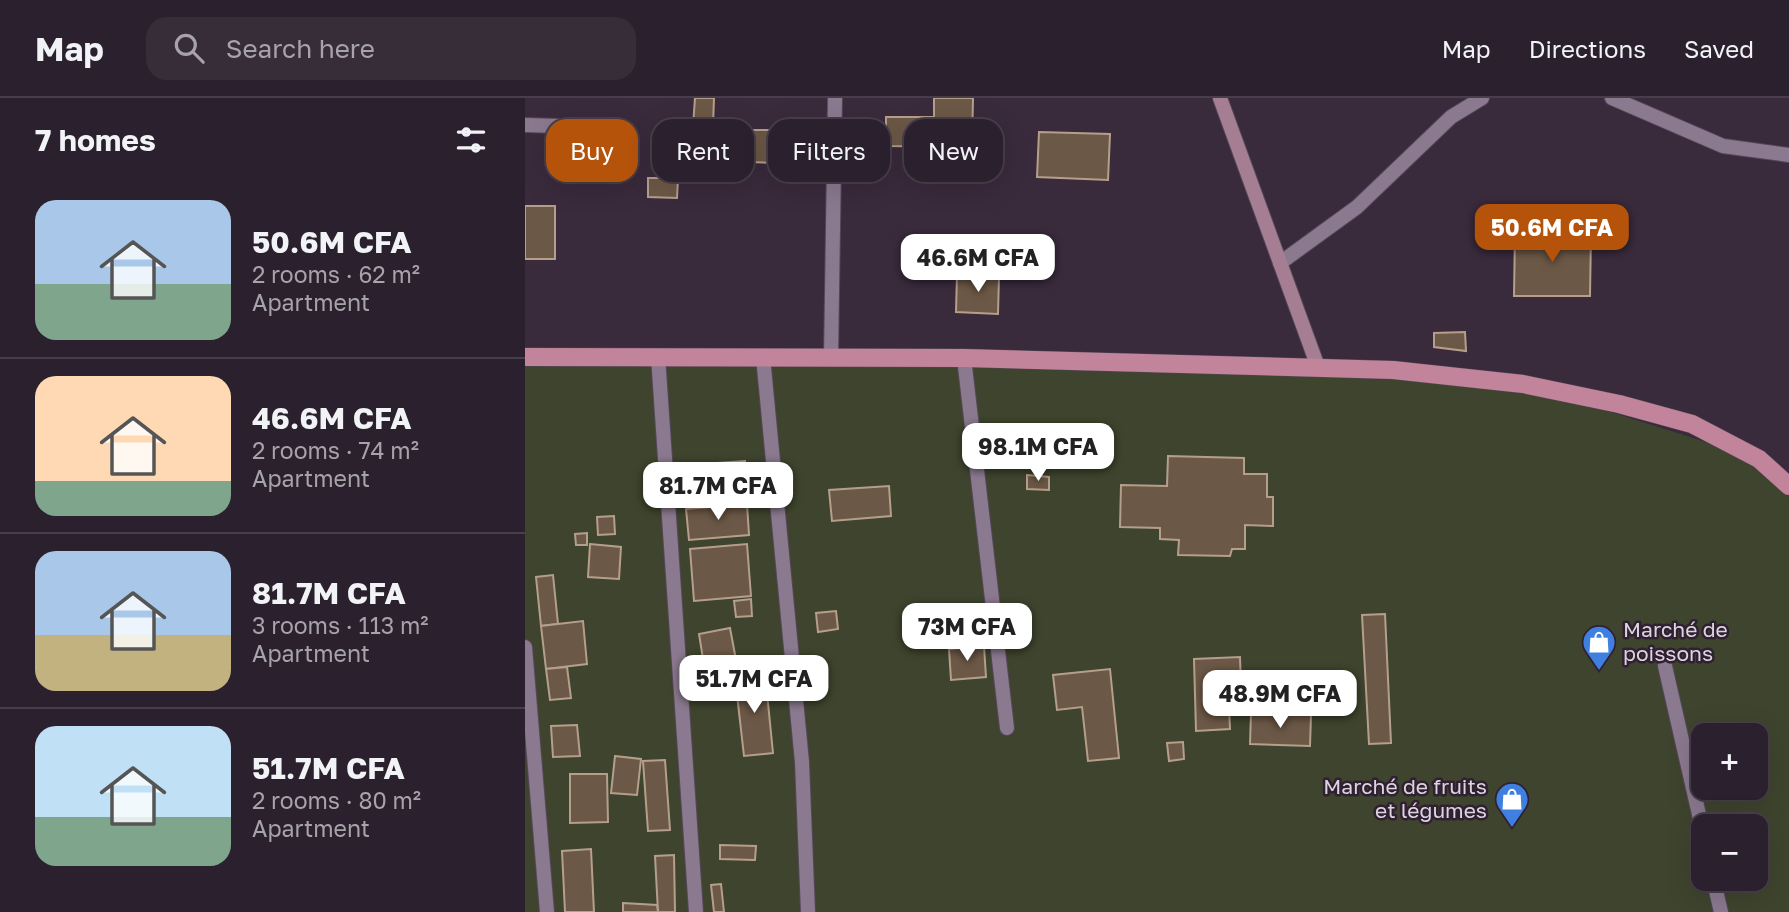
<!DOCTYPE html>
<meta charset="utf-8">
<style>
:root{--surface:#2b202d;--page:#372d39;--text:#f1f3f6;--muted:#a6a3aa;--line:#473e49;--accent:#b45309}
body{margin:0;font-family:"Golos Text",sans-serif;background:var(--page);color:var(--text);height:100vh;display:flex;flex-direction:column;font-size:26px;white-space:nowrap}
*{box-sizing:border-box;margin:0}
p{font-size:23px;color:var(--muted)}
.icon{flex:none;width:38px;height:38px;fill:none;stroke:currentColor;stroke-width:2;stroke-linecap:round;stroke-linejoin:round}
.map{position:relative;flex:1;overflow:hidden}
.details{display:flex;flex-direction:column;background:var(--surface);width:525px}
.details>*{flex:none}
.top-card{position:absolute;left:21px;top:21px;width:665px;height:63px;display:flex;gap:14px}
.buttons{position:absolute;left:1166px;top:625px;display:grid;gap:14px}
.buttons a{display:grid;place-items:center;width:77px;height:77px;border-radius:14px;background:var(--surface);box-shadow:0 7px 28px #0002,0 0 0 2px var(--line);font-size:35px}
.price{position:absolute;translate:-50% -60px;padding:0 16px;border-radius:14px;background:#fff;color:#222;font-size:23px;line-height:46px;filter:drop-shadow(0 2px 4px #0008)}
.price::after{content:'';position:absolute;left:50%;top:42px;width:21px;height:16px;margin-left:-10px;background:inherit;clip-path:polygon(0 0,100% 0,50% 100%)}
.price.selected{background:var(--accent);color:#fff}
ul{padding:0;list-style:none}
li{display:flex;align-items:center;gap:21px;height:175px;padding:0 35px}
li+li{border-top:2px solid var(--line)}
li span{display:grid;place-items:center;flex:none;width:196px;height:140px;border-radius:21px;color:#555}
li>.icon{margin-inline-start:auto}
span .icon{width:84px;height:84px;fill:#fffc;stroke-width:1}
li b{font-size:30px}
h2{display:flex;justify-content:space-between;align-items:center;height:84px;padding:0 35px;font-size:30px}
.tag{padding:0 24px;border-radius:21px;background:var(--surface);box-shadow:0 7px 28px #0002,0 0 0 2px var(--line);font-size:24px;line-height:63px}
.tag.selected{background:var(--accent);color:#fff}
header{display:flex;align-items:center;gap:42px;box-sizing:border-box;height:98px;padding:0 35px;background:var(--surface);border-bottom:2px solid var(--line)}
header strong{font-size:33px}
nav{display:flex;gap:38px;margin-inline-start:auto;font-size:24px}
.search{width:490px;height:63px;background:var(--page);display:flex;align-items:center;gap:18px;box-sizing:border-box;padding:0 24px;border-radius:21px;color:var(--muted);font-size:26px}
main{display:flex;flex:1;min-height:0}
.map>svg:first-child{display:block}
.green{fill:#3e442d;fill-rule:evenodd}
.building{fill:#6c5846;stroke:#b59f8b;stroke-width:2}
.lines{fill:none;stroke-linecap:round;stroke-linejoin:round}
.street-casing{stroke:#554858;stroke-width:16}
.secondary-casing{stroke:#554858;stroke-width:16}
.primary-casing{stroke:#554858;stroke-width:19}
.street{stroke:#8b798f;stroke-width:14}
.secondary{stroke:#a67e94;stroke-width:14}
.primary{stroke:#c1849a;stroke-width:18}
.labels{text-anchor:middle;stroke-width:5;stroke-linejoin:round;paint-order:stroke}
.poi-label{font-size:21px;fill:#ded4e0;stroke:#2f2032;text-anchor:start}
</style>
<header>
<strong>Map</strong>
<div class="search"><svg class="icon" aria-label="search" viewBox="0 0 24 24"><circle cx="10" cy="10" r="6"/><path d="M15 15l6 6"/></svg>Search here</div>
<nav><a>Map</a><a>Directions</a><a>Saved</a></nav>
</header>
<main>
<section class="details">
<h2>7 homes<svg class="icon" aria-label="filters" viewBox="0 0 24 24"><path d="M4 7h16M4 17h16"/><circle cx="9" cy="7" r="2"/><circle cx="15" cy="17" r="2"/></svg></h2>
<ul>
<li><span style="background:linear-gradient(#a9c7e8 60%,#7fa58c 0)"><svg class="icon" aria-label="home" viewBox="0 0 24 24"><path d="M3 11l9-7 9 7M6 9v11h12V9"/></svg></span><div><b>50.6M CFA</b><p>2 rooms · 62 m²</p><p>Apartment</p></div></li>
<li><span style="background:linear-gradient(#ffd9b3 75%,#7fa58c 0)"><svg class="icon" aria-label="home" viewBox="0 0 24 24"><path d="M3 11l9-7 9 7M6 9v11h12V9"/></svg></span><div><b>46.6M CFA</b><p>2 rooms · 74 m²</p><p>Apartment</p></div></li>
<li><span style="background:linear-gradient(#a9c7e8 60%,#c2b280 0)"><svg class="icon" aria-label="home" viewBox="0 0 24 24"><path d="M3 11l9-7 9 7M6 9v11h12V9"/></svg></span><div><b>81.7M CFA</b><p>3 rooms · 113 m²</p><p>Apartment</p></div></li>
<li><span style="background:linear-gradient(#bfe0f5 65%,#7fa58c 0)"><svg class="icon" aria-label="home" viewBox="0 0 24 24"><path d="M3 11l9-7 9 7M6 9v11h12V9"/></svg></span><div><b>51.7M CFA</b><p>2 rooms · 80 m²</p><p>Apartment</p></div></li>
</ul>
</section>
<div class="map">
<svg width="1264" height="814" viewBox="0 0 1264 814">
<rect width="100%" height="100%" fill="#392a3c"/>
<!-- green -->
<path class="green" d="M0 258 793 269 998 286 1234 361 1264 399V814H0ZM1178 637H1230V690H1178ZM1178 728H1230V780H1178Z"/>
<!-- building -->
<g class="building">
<path d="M170 0H189L188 28H168Z"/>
<path d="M409 0H448L447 49 361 48V19H409Z"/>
<path d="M193 32 190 63H166L167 33Z"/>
<path d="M193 32H254L256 65 190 63Z"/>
<path d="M514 34 585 36 583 82 512 79Z"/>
<path d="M123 80H153L152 100 123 99Z"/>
<rect x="0" y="108" width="30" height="53"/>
<path d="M990 134 1066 135 1065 198H989Z"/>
<path d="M432 176 474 178 473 216 431 214Z"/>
<path d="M940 234 941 253 909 249V235Z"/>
<path d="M643 358 719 360V376H742V399H748V428L720 427V451H707L705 458 653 457 654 442 635 441V430L595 429 596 387 642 388Z"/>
<path d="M220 363 222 399 166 403 164 367Z"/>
<path d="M502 377 524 379V392L502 391Z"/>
<path d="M364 388 366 418 307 423 304 392Z"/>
<path d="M222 406 224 437 164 442 161 411Z"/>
<path d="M89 418 90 436 73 437 72 419Z"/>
<path d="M62 435V447H51L50 436Z"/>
<path d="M65 446 96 449 94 481 63 479Z"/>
<path d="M222 446 226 498 169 503 165 451Z"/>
<path d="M28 477 33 526 16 528 11 479Z"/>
<path d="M226 501 227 518 211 519 209 503Z"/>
<path d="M311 513 313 531 293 534 291 515Z"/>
<path d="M860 516 866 645 844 646 837 517Z"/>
<path d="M58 523 62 566 21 571 16 528Z"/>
<path d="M205 530 211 562 179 567 174 536Z"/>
<path d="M459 548 461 579 426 582 424 551Z"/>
<path d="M715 559 716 589H703L705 631 671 633 669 561Z"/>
<path d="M42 569 46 600 25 602 21 571Z"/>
<path d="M585 571 594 660 563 663 557 609 532 612 528 577Z"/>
<path d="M240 575 248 655 219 658 210 579Z"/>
<path d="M726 615 786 617 785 648 725 646Z"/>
<path d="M52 627 55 658 28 659 26 628Z"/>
<path d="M658 644 659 661 644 663 642 645Z"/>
<path d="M90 658 116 661 112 697 86 695Z"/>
<path d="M140 662 145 732 123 733 118 663Z"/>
<path d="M45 676H82L83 724 45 725Z"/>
<path d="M195 747 231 748 230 762 195 761Z"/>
<path d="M66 751 69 814H40L37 753Z"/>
<path d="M149 757 150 814H133L130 758Z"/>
<path d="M196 786 199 814H189L186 787Z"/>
<path d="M98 805 132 807 133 814H98Z"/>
</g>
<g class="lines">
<defs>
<g id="street">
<path d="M1087 0 1198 48 1264 57"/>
<path d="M0 27 34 28"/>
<path d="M755 165 832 109 926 19 957 0"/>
<path d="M133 258 171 814"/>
<path d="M238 259 277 664 283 814"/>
<path d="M306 259 310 0"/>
<path d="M439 260 482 630"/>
<path d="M0 549 22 814"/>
<path d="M1140 568 1178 734"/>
<path d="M1188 780 1196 814"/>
</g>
<path id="secondary" d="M695 0 793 269"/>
<path id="primary" d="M0 259 439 260 868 272 998 286 1094 306 1167 326 1234 361 1264 388"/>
</defs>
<!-- street casing -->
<use href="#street" class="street-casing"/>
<!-- secondary casing -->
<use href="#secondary" class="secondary-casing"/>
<!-- primary casing -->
<use href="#primary" class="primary-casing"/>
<!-- street -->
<use href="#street" class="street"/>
<!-- secondary -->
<use href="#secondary" class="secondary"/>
<!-- primary -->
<use href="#primary" class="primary"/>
</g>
<!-- icons -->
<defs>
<symbol id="shop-pin" viewBox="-11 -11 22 30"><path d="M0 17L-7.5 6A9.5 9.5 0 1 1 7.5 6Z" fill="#3f7fe0" stroke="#2f2032"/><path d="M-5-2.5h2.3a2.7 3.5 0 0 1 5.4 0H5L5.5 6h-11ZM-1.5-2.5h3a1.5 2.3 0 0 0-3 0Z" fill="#fff"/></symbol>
</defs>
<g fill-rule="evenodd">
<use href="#shop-pin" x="1055" y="525" width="38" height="52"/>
<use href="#shop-pin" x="968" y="682" width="38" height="52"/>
</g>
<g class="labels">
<!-- poi labels -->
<g class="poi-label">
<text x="1098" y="539">Marché de<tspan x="1098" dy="24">poissons</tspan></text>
<text x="962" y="696" text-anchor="end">Marché de fruits<tspan x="962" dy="24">et légumes</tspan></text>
</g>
</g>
</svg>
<div class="buttons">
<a>+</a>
<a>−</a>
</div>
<b class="price selected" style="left:1027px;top:166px">50.6M CFA</b>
<b class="price" style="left:453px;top:196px">46.6M CFA</b>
<b class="price" style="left:513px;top:385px">98.1M CFA</b>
<b class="price" style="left:193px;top:424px">81.7M CFA</b>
<b class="price" style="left:442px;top:565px">73M CFA</b>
<b class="price" style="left:229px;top:617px">51.7M CFA</b>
<b class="price" style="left:755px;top:632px">48.9M CFA</b>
<div class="top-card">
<a class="tag selected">Buy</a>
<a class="tag">Rent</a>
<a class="tag">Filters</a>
<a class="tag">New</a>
</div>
</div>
</main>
